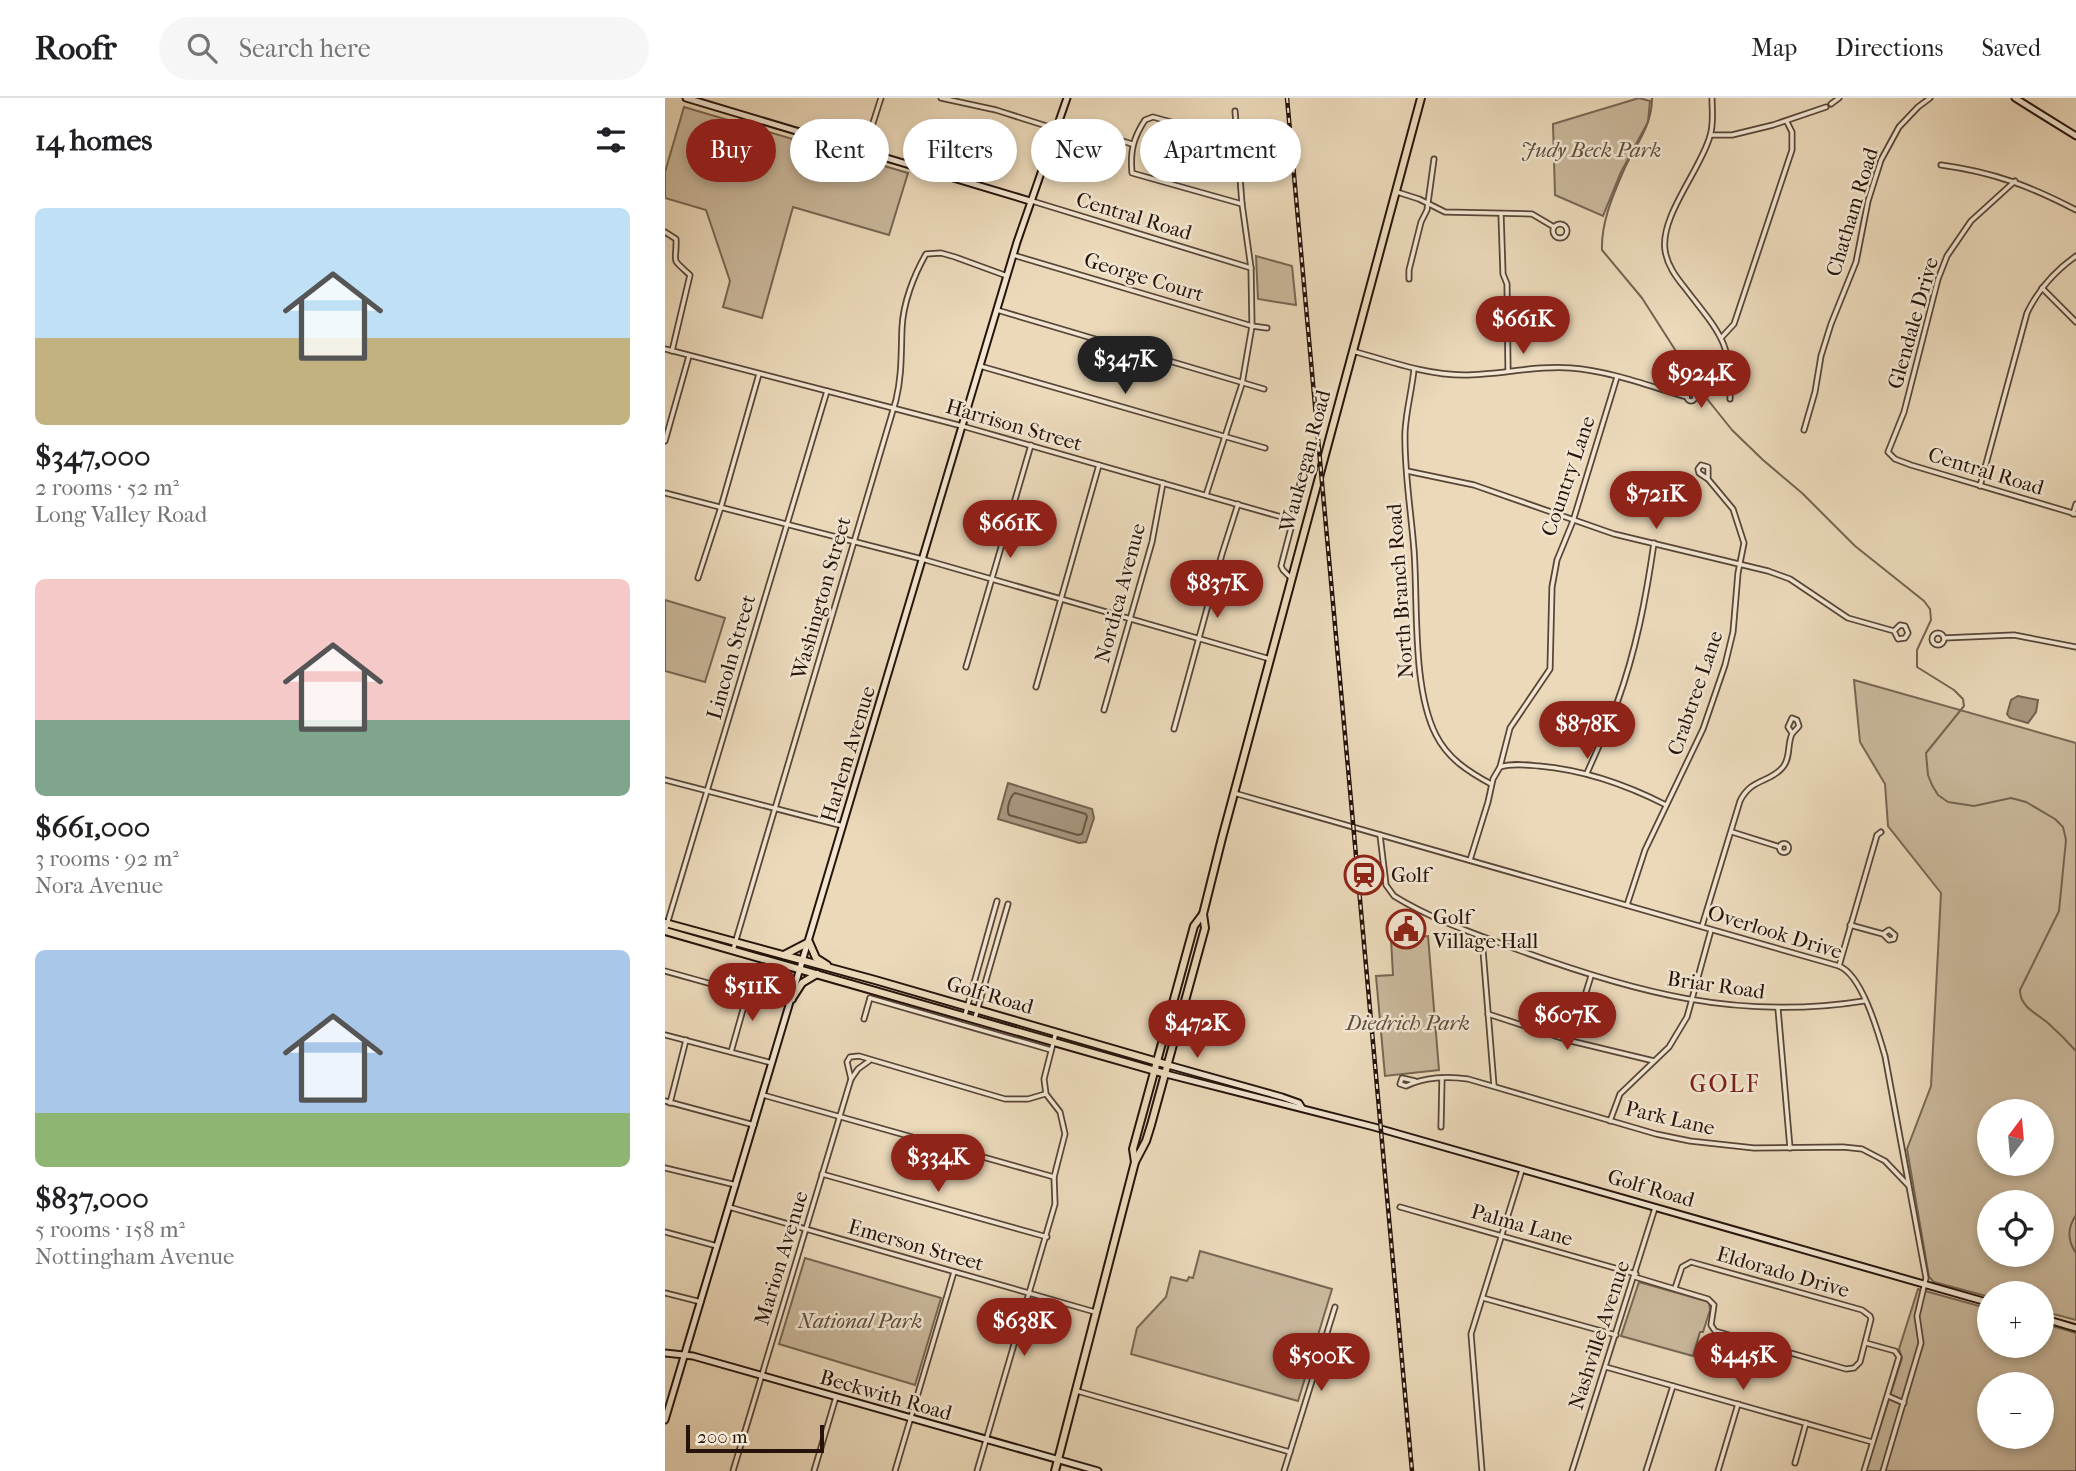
<!DOCTYPE html>
<meta charset="utf-8">
<style>
:root{--surface:#fff;--page:#f6f6f6;--text:#202124;--muted:#757577;--line:#e0e0e0;--accent:#8f2418}
body{margin:0;font-family:"IM FELL French Canon",serif;background:var(--page);color:var(--text);height:100vh;display:flex;flex-direction:column;font-size:26px;white-space:nowrap}
*{box-sizing:border-box;margin:0}
p{font-size:23px;color:var(--muted)}
.icon{flex:none;width:38px;height:38px;fill:none;stroke:currentColor;stroke-width:2;stroke-linecap:round;stroke-linejoin:round}
.map{position:relative;flex:1;overflow:hidden}
.side{display:flex;flex-direction:column;background:var(--surface);width:665px}
.side>*{flex:none}
.hud{position:absolute;left:21px;top:21px;width:665px;height:63px;display:flex;gap:14px}
.needle{width:46px;rotate:16deg}
.controls{position:absolute;left:1312px;top:1001px;display:grid;gap:14px}
.controls a{display:grid;place-items:center;width:77px;height:77px;border-radius:50%;background:var(--surface);box-shadow:0 4px 10px #0003;font-size:35px}
.scale{position:absolute;left:21px;bottom:18px;width:138px;box-sizing:border-box;padding-left:7px;border:4px solid #26140b;border-top:0;font-size:19px;line-height:24px;white-space:nowrap;color:#26140b;-webkit-text-stroke:5px #f2e6d2;paint-order:stroke}
.price{position:absolute;translate:-50% -60px;padding:0 16px;border-radius:24px;background:var(--accent);color:#fff;font-size:23px;line-height:46px;filter:drop-shadow(0 2px 4px #0008)}
.price::after{content:'';position:absolute;left:50%;top:42px;width:21px;height:16px;margin-left:-10px;background:inherit;clip-path:polygon(0 0,100% 0,50% 100%)}
.price.active{background:#222;color:#fff}
ul{padding:0;list-style:none}
li{display:grid;align-content:center;gap:14px;height:371px;padding:0 35px}
li span{display:grid;place-items:center;height:217px;border-radius:10px;color:#555}
li>.icon{margin-inline-start:auto}
span .icon{width:126px;height:126px;fill:#fffc;stroke-width:1}
li b{font-size:30px}
h2{display:flex;justify-content:space-between;align-items:center;height:84px;padding:0 35px;font-size:30px}
.chip{padding:0 24px;border-radius:32px;background:var(--surface);box-shadow:0 4px 10px #0003;font-size:24px;line-height:63px}
.chip.active{background:var(--accent);color:#fff}
header{display:flex;align-items:center;gap:42px;box-sizing:border-box;height:98px;padding:0 35px;background:var(--surface);border-bottom:2px solid var(--line)}
header strong{font-size:33px}
nav{display:flex;gap:38px;margin-inline-start:auto;font-size:24px}
.search{width:490px;height:63px;background:var(--page);display:flex;align-items:center;gap:18px;box-sizing:border-box;padding:0 24px;border-radius:38px;color:var(--muted);font-size:26px}
main{display:flex;flex:1;min-height:0}
.map>svg:first-child{display:block}
.green{fill:#cab89c;stroke:#786654;stroke-width:2;fill-rule:evenodd}
.water{fill:#a8967e;stroke:#746250;stroke-width:2}
.lines{fill:none;stroke-linecap:round;stroke-linejoin:round}
.shore{stroke:#675544;stroke-width:2}
.stream{stroke:#746250;stroke-width:2}
.street-casing{stroke:#574537;stroke-width:7}
.secondary-casing{stroke:#26140b;stroke-width:9}
.primary-casing{stroke:#26140b;stroke-width:10}
.street{stroke:#f2e6d2;stroke-width:3.5}
.secondary{stroke:#f2e6d2;stroke-width:5}
.primary{stroke:#ebd9ba;stroke-width:6}
.rail-casing{stroke:#26140b;stroke-width:4.5}
.rail{stroke:#f2e6d2;stroke-width:2;stroke-dasharray:5;stroke-linecap:butt}
.labels{text-anchor:middle;stroke-width:5;stroke-linejoin:round;paint-order:stroke}
.park-label{font-size:21px;font-style:italic;fill:#5f4d3e;stroke:#f2e6d2}
.street-label{font-size:21px;fill:#26140b;stroke:#f2e6d2}
.poi-label{font-size:21px;fill:#26140b;stroke:#f2e6d2;text-anchor:start}
.quarter-label{font-size:24px;letter-spacing:2px;fill:#7a1f14;stroke:#f2e6d2}
</style>
<header>
<strong>Roofr</strong>
<div class="search"><svg class="icon" aria-label="search" viewBox="0 0 24 24"><circle cx="10" cy="10" r="6"/><path d="M15 15l6 6"/></svg>Search here</div>
<nav><a>Map</a><a>Directions</a><a>Saved</a></nav>
</header>
<main>
<section class="side">
<h2>14 homes<svg class="icon" aria-label="filters" viewBox="0 0 24 24"><path d="M4 7h16M4 17h16"/><circle cx="9" cy="7" r="2"/><circle cx="15" cy="17" r="2"/></svg></h2>
<ul>
<li><span style="background:linear-gradient(#bfe0f5 60%,#c2b280 0)"><svg class="icon" aria-label="home" viewBox="0 0 24 24"><path d="M3 11l9-7 9 7M6 9v11h12V9"/></svg></span><div><b>$347,000</b><p>2 rooms · 52 m²</p><p>Long Valley Road</p></div></li>
<li><span style="background:linear-gradient(#f6c9c9 65%,#7fa58c 0)"><svg class="icon" aria-label="home" viewBox="0 0 24 24"><path d="M3 11l9-7 9 7M6 9v11h12V9"/></svg></span><div><b>$661,000</b><p>3 rooms · 92 m²</p><p>Nora Avenue</p></div></li>
<li><span style="background:linear-gradient(#a9c7e8 75%,#8fb573 0)"><svg class="icon" aria-label="home" viewBox="0 0 24 24"><path d="M3 11l9-7 9 7M6 9v11h12V9"/></svg></span><div><b>$837,000</b><p>5 rooms · 158 m²</p><p>Nottingham Avenue</p></div></li>
</ul>
</section>
<div class="map">
<svg width="1411" height="1373" viewBox="0 0 1411 1373">
<rect width="100%" height="100%" fill="#ebd9ba"/>
<filter id="stains"><feTurbulence type="fractalNoise" baseFrequency=".00286" numOctaves="4"/><feColorMatrix values="0 0 0 0 .2 0 0 0 0 .09 0 0 0 0 .02 0 0 0 .5 -.17"/></filter>
<radialGradient id="worn" r=".72"><stop offset=".6" stop-color="#630" stop-opacity="0"/><stop offset="1" stop-color="#630" stop-opacity=".3"/></radialGradient>
<!-- green -->
<g class="green">
<path d="M974 0 985 3 983 24 956 74 938 118 890 97 888 26Z"/>
<path d="M19 9 243 75 224 137 128 109 97 220 58 209 65 183 41 112 0 100V74Z"/>
<path d="M591 158 627 168 631 207 593 201Z"/>
<path d="M0 502 60 520 40 584 0 573Z"/>
<path d="M1189 582 1411 645V1222L1377 1213V1195H1325V1199L1269 1184 1264 1179 1242 1051 1266 988 1276 795 1223 728 1220 686 1195 644ZM1377 1013V1066H1325V1013ZM1325 1104H1377V1157H1325Z"/>
<path d="M763 838 774 972 720 978 711 878 728 877 726 841Z"/>
<path d="M535 1153 667 1191 633 1303 466 1256 472 1230 501 1199 506 1179 522 1183 524 1179 528 1180Z"/>
<path d="M140 1160 276 1200 250 1287 114 1246Z"/>
<path d="M974 1184 1044 1204 1045 1212 1038 1234H1035L1028 1258 956 1238Z"/>
<path d="M1253 1191 1325 1211V1248H1377V1225L1411 1235V1373H1201L1237 1260 1234 1251ZM1325 1286H1377V1339H1325Z"/>
</g>
<!-- water -->
<g class="water">
<path d="M1353 598 1373 602 1371 614 1363 625 1345 620 1342 616 1346 602Z"/>
<path d="M343 685 427 711 429 720 421 744 414 745 333 721Z"/>
</g>
<g class="lines">
<!-- shore -->
<path class="shore" d="M350 695 421 716 422 719 417 736 413 737 344 717C341 711 345 698 350 695Z"/>
<!-- stream -->
<g class="stream">
<path d="M987 0C987 30 969 48 958 74 947 99 936 126 937 152L977 200 1039 297 1067 332 1098 362 1137 395 1190 448 1259 503 1265 511 1266 522 1252 552V569L1289 592 1298 601 1299 608 1261 655 1263 677 1267 687 1273 697 1283 704 1309 708 1346 700 1361 704 1390 721 1398 729 1401 742 1394 813 1355 892C1355 909 1371 915 1383 925 1393 934 1402 943 1411 953"/>
<path d="M1411 1117C1402 1130 1402 1142 1411 1155"/>
</g>
<defs>
<g id="street">
<path d="M276 0 331 12 391 31"/>
<path d="M1047 0C1047 12 1049 26 1045 38 1036 71 995 118 1000 152 1002 167 1011 179 1020 190 1051 231 1069 245 1065 301"/>
<path d="M1166 6 1174 0"/>
<path d="M394 23 467 46"/>
<path d="M1046 37H1067L1108 27 1161 9"/>
<path d="M571 42 488 19 480 22C468 40 465 54 467 75L577 106"/>
<path d="M199 53 216 0"/>
<path d="M1276 67C1328 74 1365 88 1411 112"/>
<path d="M1350 83 1306 123 1282 158 1273 181 1239 314 1223 354 1230 361 1246 367 1411 416"/>
<path d="M732 94 754 101 780 114 867 116 889 129"/>
<path d="M367 103 586 170"/>
<path d="M836 116 838 176 842 186 843 272"/>
<circle cx="895" cy="133" r="7"/>
<path d="M0 134 11 141C12 167 4 158 25 177L7 253"/>
<path d="M348 157 587 228 602 230"/>
<path d="M744 181V172L756 124 762 112 769 61"/>
<path d="M1377 190 1411 224"/>
<path d="M332 212 599 291"/>
<path d="M1057 239 1069 226 1127 52V34L1122 24"/>
<path d="M0 251 297 328 620 420 626 424V430L616 468 618 472 626 480"/>
<path d="M688 253C724 263 761 277 799 277 835 277 870 267 906 270 945 273 984 288 1022 299"/>
<path d="M315 268 600 350"/>
<path d="M749 271C747 292 741 313 740 334 739 373 746 413 749 452 753 506 747 590 771 637 783 661 804 674 826 686"/>
<circle cx="1026" cy="299" r="4"/>
<path d="M1139 332 1150 294 1156 258 1166 226 1191 164 1203 103 1216 62 1234 29 1253 9 1265 0"/>
<path d="M0 343 24 258"/>
<path d="M742 373 809 387 949 436 1103 473 1125 481 1183 520 1229 533 1233 541 1240 540 1243 535 1240 528 1235 527 1229 533"/>
<path d="M1315 388 1362 215C1373 192 1390 173 1411 158"/>
<path d="M0 395 257 461 605 561"/>
<path d="M541 397 577 286 587 228 586 170 577 106 570 13"/>
<path d="M1408 416 1411 406"/>
<path d="M33 480 56 409 94 276"/>
<circle cx="1273" cy="541" r="6"/>
<path d="M1279 540 1349 537 1411 549"/>
<path d="M301 569 366 347"/>
<path d="M371 589 434 367"/>
<path d="M439 612 487 444 498 385"/>
<path d="M509 631 557 456 573 406"/>
<path d="M835 669C847 665 862 667 874 668 920 672 960 686 1001 707"/>
<path d="M922 675C932 652 943 629 952 605 971 553 981 500 989 445"/>
<path d="M0 682 178 728"/>
<path d="M569 695 1174 868C1197 877 1213 934 1220 958L1261 1180 1252 1218 1256 1245 1218 1373"/>
<path d="M1067 734 1115 749"/>
<path d="M715 737 721 787 729 798C766 821 810 836 851 851 968 894 1074 923 1199 903"/>
<circle cx="1119" cy="750" r="4.5"/>
<path d="M805 762 823 704 828 681 835 669 845 630 885 571 887 489 892 462 908 423 952 279"/>
<path d="M962 807 980 752 1038 631 1060 567 1068 534 1073 475 1079 445 1068 411 1043 381 1034 375 1033 371 1036 367 1043 369V381"/>
<path d="M1185 827 1218 836 1224 842 1229 841 1230 837 1224 832 1218 836"/>
<path d="M1037 828 1075 703C1086 680 1105 685 1118 669 1126 659 1122 646 1127 636 1129 633 1132 631 1134 628L1132 622 1127 620 1123 629 1127 635"/>
<path d="M0 833 162 293"/>
<path d="M817 840 829 988"/>
<path d="M68 852 231 302C237 277 236 255 237 230 238 205 249 177 261 156L276 155 290 159 342 178"/>
<path d="M1174 868 1212 737 1216 734"/>
<path d="M0 873 68 892 79 908 66 954"/>
<path d="M68 892 84 889 89 894 88 902 79 908"/>
<path d="M205 900 386 952"/>
<path d="M1113 911 1125 1050"/>
<path d="M823 916 906 943 989 963"/>
<path d="M300 917 332 803"/>
<path d="M310 920 343 806"/>
<path d="M199 921 205 900"/>
<path d="M0 937 107 965"/>
<path d="M906 943 926 878"/>
<path d="M186 981 182 964 185 959 194 958 340 1001H363L380 996"/>
<path d="M750 983 737 980 735 986 741 988C759 979 783 978 803 981L991 1036 1025 1043 1089 1050 1178 1049 1197 1051 1220 1063 1243 1087"/>
<path d="M98 997 389 1079"/>
<path d="M0 1003 89 1027"/>
<path d="M5 1005 21 942"/>
<path d="M945 1023 955 996 1004 949 1022 919 1046 832"/>
<path d="M776 1029 777 980"/>
<path d="M0 1070 71 1087"/>
<path d="M157 1076 382 1139"/>
<path d="M64 1109 430 1214"/>
<path d="M735 1109 971 1176"/>
<path d="M0 1134 52 1148"/>
<path d="M970 1179 1043 1201 1049 1207 1046 1227 1050 1233 1181 1271 1189 1270 1195 1264 1206 1221 1205 1218 1197 1212 1026 1164 1017 1169 1010 1190"/>
<path d="M0 1195 36 1204"/>
<path d="M818 1200 951 1237"/>
<path d="M941 1269 1207 1344"/>
<path d="M412 1293 625 1354"/>
<path d="M1223 1298 1239 1305"/>
<path d="M1130 1365 1141 1325"/>
<path d="M68 1373 186 981 193 971 204 963"/>
<path d="M149 1373 171 1299"/>
<path d="M230 1373 289 1174"/>
<path d="M312 1373 390 1106 389 1079 400 1036 395 1014 381 996 379 981 391 934"/>
<path d="M619 1373 670 1209"/>
<path d="M817 1373 806 1236 857 1072"/>
<path d="M907 1373 990 1110"/>
<path d="M981 1373 1008 1288"/>
<path d="M1053 1373 1073 1306"/>
<path d="M1199 1373 1234 1259 1230 1253 1201 1245"/>
</g>
<g id="secondary">
<path d="M21 0 365 103"/>
<path d="M1350 0 1411 38"/>
<path d="M503 967 617 999 634 1005 637 1010"/>
<path d="M501 976 709 1029 1325 1205"/>
<path d="M1377 1220 1411 1230"/>
<path d="M0 1255 28 1258 433 1373"/>
<path d="M0 1322 352 144 402 0"/>
</g>
<g id="primary">
<path d="M0 825 210 882 503 967"/>
<path d="M0 833 501 976"/>
<path d="M119 857 144 844 151 860 162 867"/>
<path d="M114 868C126 876 126 887 127 901"/>
<path d="M128 899 137 885 152 876"/>
<path d="M470 1064 468 1051 529 828 538 816"/>
<path d="M390 1373 470 1064 481 1043 486 1027 540 830 538 816 557 740 756 0"/>
</g>
</defs>
<!-- street casing -->
<use href="#street" class="street-casing"/>
<!-- secondary casing -->
<use href="#secondary" class="secondary-casing"/>
<!-- primary casing -->
<use href="#primary" class="primary-casing"/>
<!-- street -->
<use href="#street" class="street"/>
<!-- secondary -->
<use href="#secondary" class="secondary"/>
<!-- primary -->
<use href="#primary" class="primary"/>
<defs>
<path id="rail" d="M622 0 747 1373"/>
</defs>
<!-- rail casing -->
<use href="#rail" class="rail-casing"/>
<!-- rail -->
<use href="#rail" class="rail"/>
</g>
<!-- icons -->
<defs>
<symbol id="station-ring" viewBox="-11 -11 22 22"><circle r="9.5" fill="#f2e6d2" stroke="#8f2418" stroke-width="1.5"/><path d="M-3-6H3Q5-6 5-4V2Q5 4 3 4L4.5 6H3L1.5 4h-3L-3 6H-4.5L-3 4Q-5 4-5 2V-4Q-5-6-3-6ZM-3.5-4v3h7v-3ZM-3.5 1v1.5H-2V1ZM2 1v1.5H3.5V1Z" fill="#8f2418"/></symbol>
<symbol id="civic-ring" viewBox="-11 -11 22 22"><circle r="9.5" fill="#f2e6d2" stroke="#8f2418" stroke-width="1.5"/><path d="M-.6-6.5H3V-4.5H.6V-3L4-1V1h2V6H-6V1h2V-1L-.6-3ZM-1.2 2.5V6h2.4V2.5Z" fill="#8f2418"/></symbol>
</defs>
<g fill-rule="evenodd">
<use href="#station-ring" x="677" y="755" width="44" height="44"/>
<use href="#civic-ring" x="719" y="809" width="44" height="44"/>
</g>
<g class="labels">
<!-- park labels -->
<g class="park-label">
<text x="926" y="59">Judy Beck Park</text>
<text x="743" y="932">Diedrich Park</text>
<text x="195" y="1230">National Park</text>
</g>
<!-- street labels -->
<g class="street-label">
<text transform="translate(1187 114) rotate(-73)" y="7">Chatham Road</text>
<text transform="translate(469 118) rotate(17)" y="7">Central Road</text>
<text transform="translate(479 179) rotate(17)" y="7">George Court</text>
<text transform="translate(1248 225) rotate(-74)" y="7">Glendale Drive</text>
<text transform="translate(349 327) rotate(16)" y="7">Harrison Street</text>
<text transform="translate(640 363) rotate(-75)" y="7">Waukegan Road</text>
<text transform="translate(1321 373) rotate(17)" y="7">Central Road</text>
<text transform="translate(903 378) rotate(-71)" y="7">Country Lane</text>
<text transform="translate(735 493) rotate(-94)" y="7">North Branch Road</text>
<text transform="translate(455 495) rotate(-75)" y="7">Nordica Avenue</text>
<text transform="translate(156 500) rotate(-74)" y="7">Washington Street</text>
<text transform="translate(66 559) rotate(-74)" y="7">Lincoln Street</text>
<text transform="translate(1030 595) rotate(-71)" y="7">Crabtree Lane</text>
<text transform="translate(183 656) rotate(-73)" y="7">Harlem Avenue</text>
<text transform="translate(1110 834) rotate(17)" y="7">Overlook Drive</text>
<text transform="translate(1051 887) rotate(8)" y="7">Briar Road</text>
<text transform="translate(325 897) rotate(16)" y="7">Golf Road</text>
<text transform="translate(1005 1020) rotate(13)" y="7">Park Lane</text>
<text transform="translate(986 1090) rotate(16)" y="7">Golf Road</text>
<text transform="translate(857 1127) rotate(16)" y="7">Palma Lane</text>
<text transform="translate(251 1147) rotate(16)" y="7">Emerson Street</text>
<text transform="translate(116 1160) rotate(-73)" y="7">Marion Avenue</text>
<text transform="translate(1118 1174) rotate(16)" y="7">Eldorado Drive</text>
<text transform="translate(934 1237) rotate(-72)" y="7">Nashville Avenue</text>
<text transform="translate(221 1297) rotate(16)" y="7">Beckwith Road</text>
</g>
<!-- poi labels -->
<g class="poi-label">
<text x="726" y="784">Golf</text>
<text x="768" y="826">Golf<tspan x="768" dy="24">Village Hall</tspan></text>
</g>
<!-- quarter labels -->
<g class="quarter-label">
<text x="1060" y="994">GOLF</text>
</g>
</g>
<rect width="100%" height="100%" filter="url(#stains)"/>
<rect width="100%" height="100%" fill="url(#worn)"/>
</svg>
<div class="controls">
<a><svg class="needle" viewBox="-14 -14 28 28"><path d="M0-13l5 13h-10z" fill="#e53935"/><path d="M0 13l5-13h-10z" fill="#757577"/></svg></a>
<a><svg class="icon" aria-label="locate" viewBox="0 0 24 24"><circle cx="12" cy="12" r="6"/><path d="M12 2v4M12 18v4M2 12h4M18 12h4"/></svg></a>
<a>+</a>
<a>−</a>
</div>
<div class="scale">200 m</div>
<b class="price" style="left:858px;top:258px">$661K</b>
<b class="price active" style="left:460px;top:298px">$347K</b>
<b class="price" style="left:1036px;top:312px">$924K</b>
<b class="price" style="left:991px;top:433px">$721K</b>
<b class="price" style="left:345px;top:462px">$661K</b>
<b class="price" style="left:552px;top:522px">$837K</b>
<b class="price" style="left:922px;top:663px">$878K</b>
<b class="price" style="left:87px;top:925px">$511K</b>
<b class="price" style="left:902px;top:954px">$607K</b>
<b class="price" style="left:532px;top:962px">$472K</b>
<b class="price" style="left:273px;top:1096px">$334K</b>
<b class="price" style="left:359px;top:1260px">$638K</b>
<b class="price" style="left:1078px;top:1294px">$445K</b>
<b class="price" style="left:656px;top:1295px">$500K</b>
<div class="hud">
<a class="chip active">Buy</a>
<a class="chip">Rent</a>
<a class="chip">Filters</a>
<a class="chip">New</a>
<a class="chip">Apartment</a>
</div>
</div>
</main>
